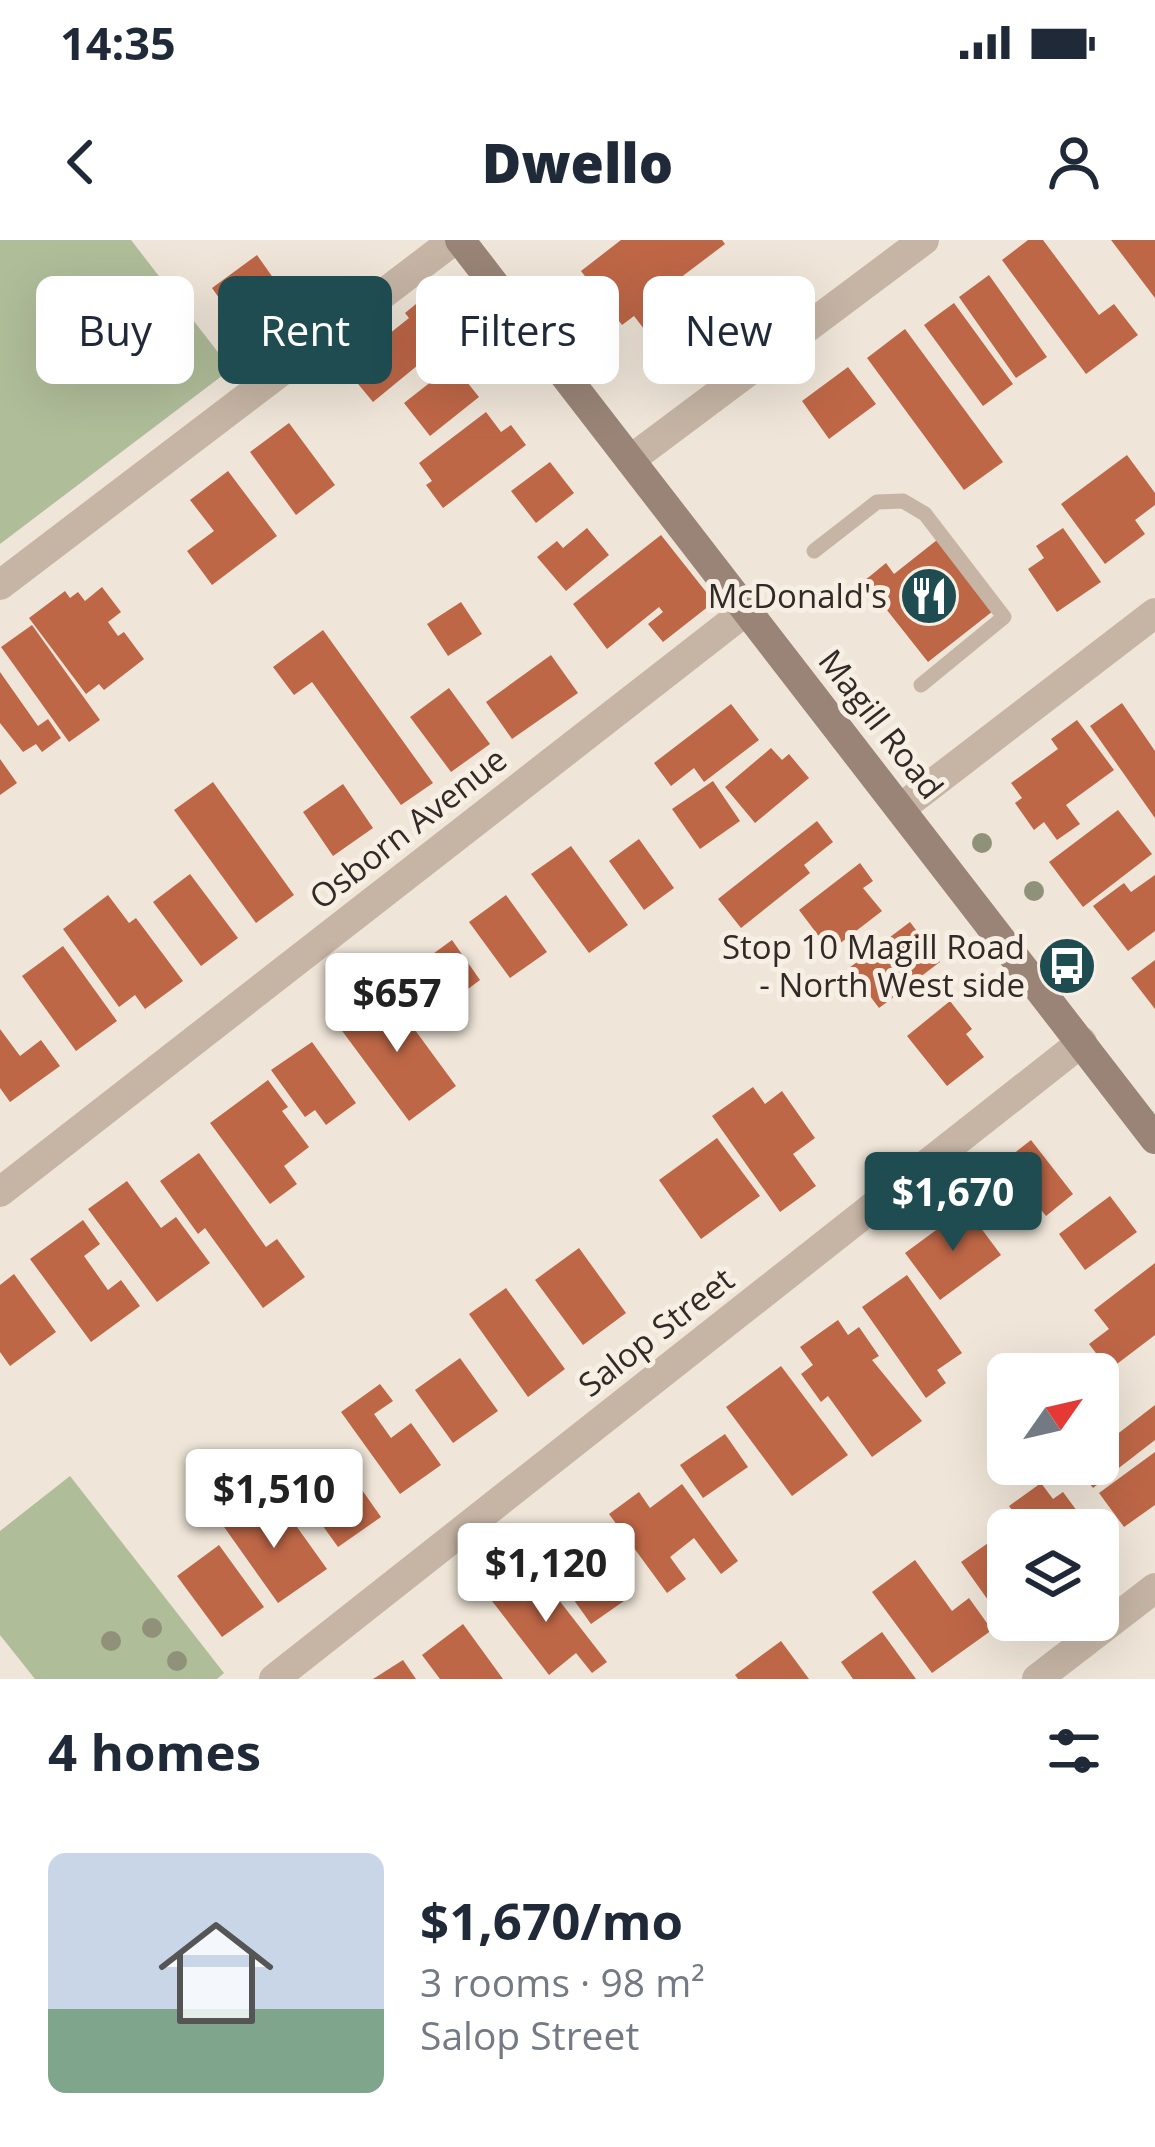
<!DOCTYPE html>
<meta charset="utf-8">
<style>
:root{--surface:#fff;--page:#f6f6f7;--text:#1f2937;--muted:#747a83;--line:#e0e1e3;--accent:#1e4c51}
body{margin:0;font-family:"Open Sans",sans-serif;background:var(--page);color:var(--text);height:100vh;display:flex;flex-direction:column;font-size:45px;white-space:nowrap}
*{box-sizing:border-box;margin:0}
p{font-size:39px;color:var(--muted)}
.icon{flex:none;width:66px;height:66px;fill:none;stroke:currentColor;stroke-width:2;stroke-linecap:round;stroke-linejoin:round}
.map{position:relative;height:1439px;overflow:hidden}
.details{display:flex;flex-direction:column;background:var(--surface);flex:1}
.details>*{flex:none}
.top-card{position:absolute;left:36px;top:36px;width:1083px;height:108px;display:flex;gap:24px}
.needle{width:78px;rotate:56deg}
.tools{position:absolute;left:987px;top:1113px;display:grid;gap:24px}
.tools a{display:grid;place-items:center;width:132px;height:132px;border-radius:18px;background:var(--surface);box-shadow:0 12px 48px #0002;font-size:60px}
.price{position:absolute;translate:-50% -102px;padding:0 27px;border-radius:12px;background:#fff;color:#222;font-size:39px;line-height:78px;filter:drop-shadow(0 3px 6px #0008)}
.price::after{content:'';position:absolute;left:50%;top:72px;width:36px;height:27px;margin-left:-18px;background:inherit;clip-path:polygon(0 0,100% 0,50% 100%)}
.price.on{background:var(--accent);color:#fff}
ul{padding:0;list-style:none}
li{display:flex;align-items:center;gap:36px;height:300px;padding:0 48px}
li+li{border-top:3px solid var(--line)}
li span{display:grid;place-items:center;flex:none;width:336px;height:240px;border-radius:18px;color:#555}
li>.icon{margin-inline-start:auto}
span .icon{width:144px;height:144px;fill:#fffc;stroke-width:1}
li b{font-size:51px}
h2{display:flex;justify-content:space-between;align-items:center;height:144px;padding:0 48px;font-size:51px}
.pill{padding:0 42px;border-radius:18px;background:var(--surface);box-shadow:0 12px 48px #0002;font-size:42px;line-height:108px}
.pill.on{background:var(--accent);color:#fff}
.status{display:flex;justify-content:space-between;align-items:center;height:84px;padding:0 60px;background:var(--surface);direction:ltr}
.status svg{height:33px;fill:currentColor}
header{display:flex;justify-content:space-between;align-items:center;height:156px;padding:0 48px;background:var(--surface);font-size:54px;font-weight:800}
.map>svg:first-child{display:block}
.green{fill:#b0bd99}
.building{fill:#be6747}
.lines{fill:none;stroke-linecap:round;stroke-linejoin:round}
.lane{stroke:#c6b5a5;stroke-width:15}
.street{stroke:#c6b5a5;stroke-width:30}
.secondary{stroke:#998477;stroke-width:30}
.tree{fill:#8f9279}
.labels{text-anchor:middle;stroke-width:10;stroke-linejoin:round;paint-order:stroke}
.poi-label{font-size:33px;fill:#322a26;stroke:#f7efe4;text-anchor:end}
.street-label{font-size:33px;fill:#322a26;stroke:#f7efe4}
</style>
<div class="status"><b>14:35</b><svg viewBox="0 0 49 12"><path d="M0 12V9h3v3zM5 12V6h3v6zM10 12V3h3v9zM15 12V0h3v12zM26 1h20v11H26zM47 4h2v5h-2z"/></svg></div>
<header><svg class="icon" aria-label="back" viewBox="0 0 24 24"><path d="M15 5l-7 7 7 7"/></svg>Dwello<svg class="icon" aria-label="person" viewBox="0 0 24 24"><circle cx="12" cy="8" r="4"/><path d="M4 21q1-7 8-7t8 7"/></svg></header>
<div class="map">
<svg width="1155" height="1439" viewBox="0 0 1155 1439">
<rect width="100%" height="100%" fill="#efe5d8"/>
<!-- green -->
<g class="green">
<path d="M0 0H131L231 129 0 304Z"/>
<path d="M70 1236 224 1433 217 1439H35L0 1395V1291Z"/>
</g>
<!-- building -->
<g class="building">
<path d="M621 0H722L725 4 651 60 663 75 644 89 634 76 622 85 581 31Z"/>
<path d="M1028 0H1043L1099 75 1114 64 1138 95 1086 134 1002 20Z"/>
<path d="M1111 0H1155V58Z"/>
<path d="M257 15 288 59 243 92 212 48Z"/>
<path d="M989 35 1047 117 1016 138 959 57Z"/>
<path d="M453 41 480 74 373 162 340 122 373 95 379 102 409 78 405 73 443 42Z"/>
<path d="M954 63 1013 144 983 166 924 85Z"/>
<path d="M905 89 1003 222 964 250 867 118Z"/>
<path d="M460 119 474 137 467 142 479 157 430 196 404 163Z"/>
<path d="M848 127 876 164 829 199 802 161Z"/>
<path d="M486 172 501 192 511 185 526 205 443 268 426 245 432 241 419 223Z"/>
<path d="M289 183 335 245 296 275 250 212Z"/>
<path d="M1127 215 1155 253V265L1135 280 1145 294 1105 324 1061 264Z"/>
<path d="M550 222 574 253 536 283 511 251Z"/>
<path d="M228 231 277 296 212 345 187 311 214 291 190 260Z"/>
<path d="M587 288 609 315 566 351 537 317 557 301 563 308Z"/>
<path d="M1063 288 1101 342 1057 372 1028 329 1044 318 1036 306Z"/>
<path d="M661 295 714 362 663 402 648 384 663 372 659 367 607 409 573 364Z"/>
<path d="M937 300 993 371 928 422 864 341 886 323 894 334Z"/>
<path d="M102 347 121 372 108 382 118 396 124 392 144 419 104 450 99 444 86 454 29 378 65 351 70 358 78 352 85 361Z"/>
<path d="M461 362 482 394 448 416 427 384Z"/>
<path d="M32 385 100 480 69 502 1 407Z"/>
<path d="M323 390 433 543 401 565 312 442 294 455 273 427Z"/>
<path d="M551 415 578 453 512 499 486 462Z"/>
<path d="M0 432 38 486 48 479 61 498 42 512 36 504 23 512 0 483Z"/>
<path d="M449 448 490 504 451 532 410 477Z"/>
<path d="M1122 463 1155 511V578L1090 486Z"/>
<path d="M731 464 759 500 704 542 694 528 671 546 654 523Z"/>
<path d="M1077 480 1114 530 1066 565 1080 584 1057 600 1044 582 1034 590 1015 563 1022 558 1011 543 1058 509 1051 499Z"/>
<path d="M771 508 782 520 789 514 809 538 755 583 725 547Z"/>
<path d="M0 519 17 543 0 555Z"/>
<path d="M713 541 740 581 700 609 672 569Z"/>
<path d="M213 542 294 655 256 683 174 570Z"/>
<path d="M343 544 373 588 333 616 303 572Z"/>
<path d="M1118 570 1152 614 1083 667 1049 622Z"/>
<path d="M817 581 833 602 804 625 810 633 741 688 718 659Z"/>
<path d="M639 599 674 648 644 670 609 621Z"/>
<path d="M571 606 628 685 589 713 531 634Z"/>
<path d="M860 623 873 641 863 648 882 671 830 711 799 670Z"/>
<path d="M190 634 238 698 201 726 153 662Z"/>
<path d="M1155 635V691L1128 711 1093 666 1124 643 1131 652Z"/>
<path d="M108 655 129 683 136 678 183 741 145 769 135 755 119 767 63 689Z"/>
<path d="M506 655 547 712 510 738 469 682Z"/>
<path d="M910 682 940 722 879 768 849 728Z"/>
<path d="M452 700 480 740 460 755 467 765 436 787 400 738Z"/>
<path d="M63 706 117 781 76 811 22 736Z"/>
<path d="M1155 720V769L1131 738Z"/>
<path d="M385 749 456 846 409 881 337 784Z"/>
<path d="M950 761 972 789 966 794 984 817 947 846 907 796Z"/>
<path d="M0 789 20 816 41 800 60 826 10 862 0 848Z"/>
<path d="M312 802 356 863 326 885 315 870 305 877 271 830Z"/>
<path d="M268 840 288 867 282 871 309 907 284 926 297 944 270 964 210 883Z"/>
<path d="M753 847 765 864 782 851 815 898 793 914 816 946 780 972 712 876Z"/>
<path d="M717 898 760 956 701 999 659 940Z"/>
<path d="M1031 900 1073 954 1046 976 1003 922Z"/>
<path d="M199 913 266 1007 277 999 305 1037 263 1068 205 988 198 994 160 941Z"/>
<path d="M127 941 161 988 176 977 210 1023 157 1062 88 969Z"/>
<path d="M1110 956 1137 992 1085 1030 1059 994Z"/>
<path d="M966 968 1001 1015 940 1060 905 1013Z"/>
<path d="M83 980 100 1004 84 1016 108 1050 121 1040 140 1066 91 1102 30 1019Z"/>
<path d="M579 1008 626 1073 583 1105 535 1040Z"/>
<path d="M1155 1023V1095L1109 1130 1089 1104 1109 1089 1094 1070Z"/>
<path d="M14 1034 56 1092 10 1126 0 1112V1045Z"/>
<path d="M907 1035 962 1113 937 1130 946 1143 926 1158 862 1067Z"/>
<path d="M506 1048 565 1129 528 1157 469 1074Z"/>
<path d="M838 1080 848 1095 859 1087 879 1116 872 1120 922 1181 872 1217 828 1156 821 1162 801 1134 813 1125 800 1107Z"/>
<path d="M460 1118 498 1171 453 1203 415 1150Z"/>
<path d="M781 1126 848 1215 792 1256 726 1167Z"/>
<path d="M380 1144 393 1161 374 1174 391 1198 411 1183 441 1225 400 1254 341 1172Z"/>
<path d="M1155 1165V1200L1093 1248 1076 1226 1098 1224V1209Z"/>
<path d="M725 1194 748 1227 703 1258 680 1225Z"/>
<path d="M1155 1212V1265L1124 1287 1099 1253Z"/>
<path d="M348 1230 381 1277 338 1307 305 1261Z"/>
<path d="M1041 1243 1053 1259 1063 1252 1091 1290H1026L1009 1266Z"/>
<path d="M682 1244 738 1321 721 1334 694 1298 670 1317 686 1339 667 1353 609 1274 639 1252 650 1268Z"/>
<path d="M256 1259 278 1290 292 1280 327 1329 278 1363 222 1284Z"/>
<path d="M603 1292 631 1332 622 1338 634 1354 591 1384 551 1328Z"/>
<path d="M991 1301 1005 1321 1008 1319V1371L1000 1377 961 1322Z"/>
<path d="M219 1305 264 1367 222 1397 177 1336Z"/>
<path d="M915 1320 952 1371 969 1358 992 1390 932 1433 872 1352Z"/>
<path d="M534 1328 607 1422 592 1433 576 1413 549 1435 492 1361Z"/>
<path d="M463 1384 503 1439H440L422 1415Z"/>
<path d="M882 1392 916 1439H853L841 1422Z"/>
<path d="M781 1401 809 1439H738L735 1435Z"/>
<path d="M403 1420 416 1439H373Z"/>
</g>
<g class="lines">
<!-- lane -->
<path class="lane" d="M814 311 877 262 903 261 925 274 1004 377 921 445"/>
<!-- street -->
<g class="street">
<path d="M630 220 924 0"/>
<path d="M0 345 454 0"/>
<path d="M901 568 1155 373"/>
<path d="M0 952 747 370"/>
<path d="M274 1439 1082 802"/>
<path d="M1037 1439 1155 1348"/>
</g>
<!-- secondary -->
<path class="secondary" d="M460 0 1155 899"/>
</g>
<!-- trees -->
<g class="tree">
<circle cx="982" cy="603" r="10"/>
<circle cx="1034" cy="651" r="10"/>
<circle cx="152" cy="1388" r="10"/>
<circle cx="111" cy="1401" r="10"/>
<circle cx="177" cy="1421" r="10"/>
</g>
<!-- icons -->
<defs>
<symbol id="restaurant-disc" viewBox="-11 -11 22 22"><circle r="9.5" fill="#1e4c51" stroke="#f7efe4"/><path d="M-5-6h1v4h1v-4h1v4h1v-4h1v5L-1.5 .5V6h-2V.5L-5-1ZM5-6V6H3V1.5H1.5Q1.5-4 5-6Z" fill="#fff"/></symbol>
<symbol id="bus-disc" viewBox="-11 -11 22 22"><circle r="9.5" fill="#1e4c51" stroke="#f7efe4"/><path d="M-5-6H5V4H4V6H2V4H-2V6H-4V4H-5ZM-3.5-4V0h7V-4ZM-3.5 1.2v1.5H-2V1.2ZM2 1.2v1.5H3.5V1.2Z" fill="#fff"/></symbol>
</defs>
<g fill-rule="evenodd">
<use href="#restaurant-disc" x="896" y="323" width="66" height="66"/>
<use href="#bus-disc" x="1034" y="693" width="66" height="66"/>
</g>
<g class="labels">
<!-- poi labels -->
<g class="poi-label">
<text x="887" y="368">McDonald's</text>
<text x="1025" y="719">Stop 10 Magill Road<tspan x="1025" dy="38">- North West side</tspan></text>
</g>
<!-- street labels -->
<g class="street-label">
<text transform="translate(881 484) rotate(52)" y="12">Magill Road</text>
<text transform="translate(408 588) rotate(-38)" y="12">Osborn Avenue</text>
<text transform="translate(656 1092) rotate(-38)" y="12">Salop Street</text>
</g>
</g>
</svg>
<div class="tools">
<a><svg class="needle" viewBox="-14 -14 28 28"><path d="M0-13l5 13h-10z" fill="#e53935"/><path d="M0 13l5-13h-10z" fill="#747a83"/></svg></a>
<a><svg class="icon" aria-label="layers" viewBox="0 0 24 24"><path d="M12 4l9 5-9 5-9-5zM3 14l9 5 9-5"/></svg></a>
</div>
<b class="price" style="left:397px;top:815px">$657</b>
<b class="price on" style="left:953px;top:1014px">$1,670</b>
<b class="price" style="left:274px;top:1311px">$1,510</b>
<b class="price" style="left:546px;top:1385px">$1,120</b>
<div class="top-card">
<a class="pill">Buy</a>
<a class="pill on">Rent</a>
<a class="pill">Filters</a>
<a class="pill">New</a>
</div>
</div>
<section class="details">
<h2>4 homes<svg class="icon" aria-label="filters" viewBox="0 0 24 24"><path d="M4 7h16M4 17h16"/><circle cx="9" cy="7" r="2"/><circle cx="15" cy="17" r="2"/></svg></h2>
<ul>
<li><span style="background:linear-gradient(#c9d6e8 65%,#7fa58c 0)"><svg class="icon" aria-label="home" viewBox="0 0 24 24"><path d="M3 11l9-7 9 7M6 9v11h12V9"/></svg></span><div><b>$1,670/mo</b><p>3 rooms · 98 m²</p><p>Salop Street</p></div></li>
</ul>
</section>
